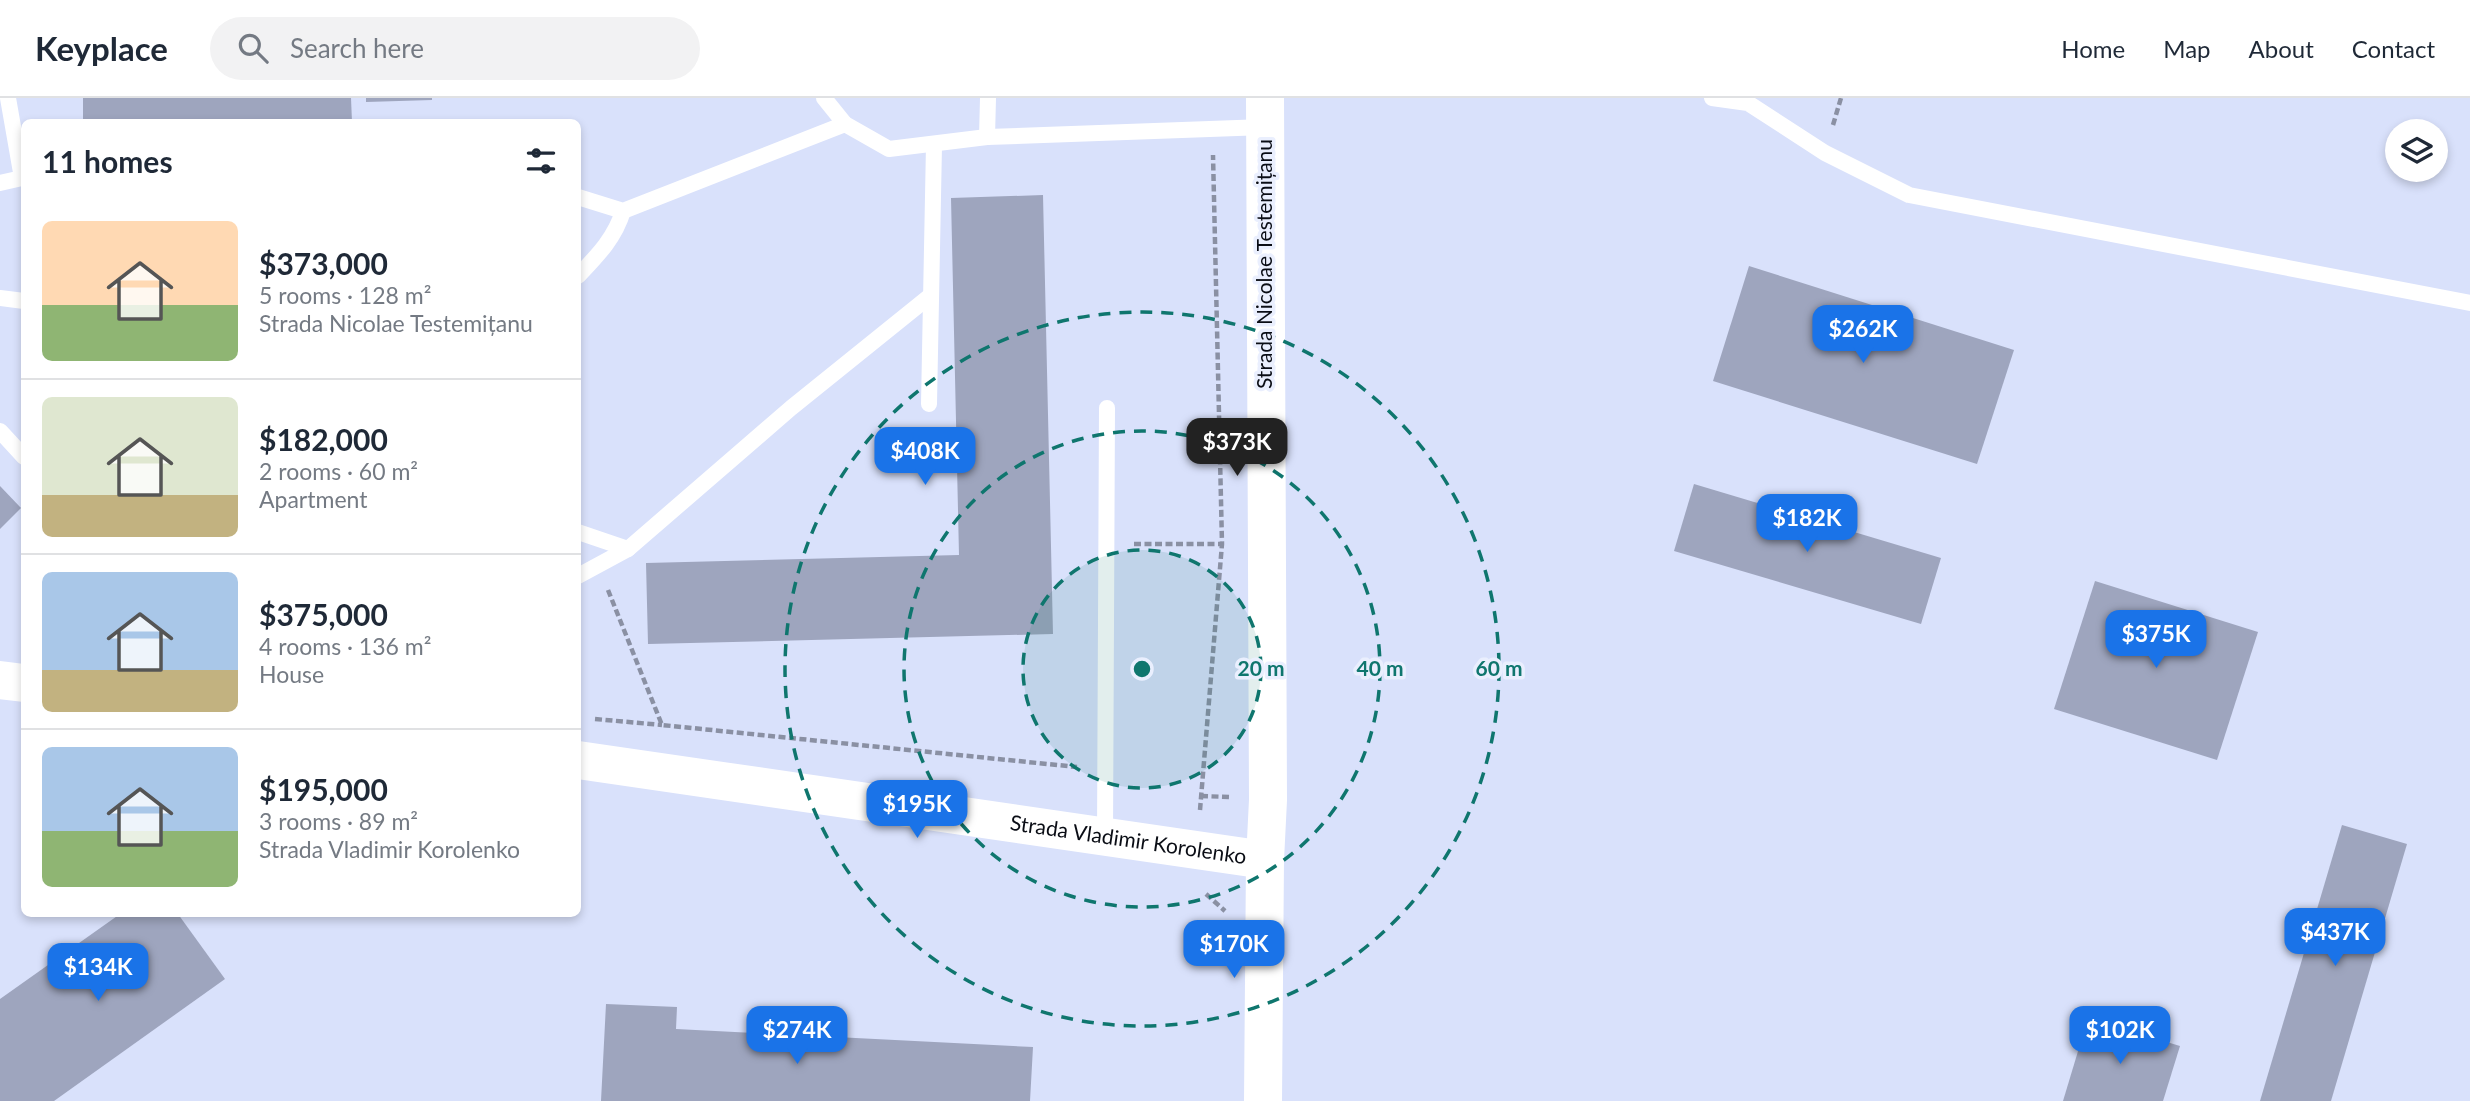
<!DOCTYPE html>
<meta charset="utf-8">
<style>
:root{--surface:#fff;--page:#f2f2f3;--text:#1f2937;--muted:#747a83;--line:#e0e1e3;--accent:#1a73e8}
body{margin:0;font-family:Lato,sans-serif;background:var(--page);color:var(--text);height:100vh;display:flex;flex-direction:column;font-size:26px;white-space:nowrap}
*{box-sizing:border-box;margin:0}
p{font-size:23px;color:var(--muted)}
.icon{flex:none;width:38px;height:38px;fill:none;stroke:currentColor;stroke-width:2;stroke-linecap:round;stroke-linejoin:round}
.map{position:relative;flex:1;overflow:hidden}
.side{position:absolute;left:21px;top:21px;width:560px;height:798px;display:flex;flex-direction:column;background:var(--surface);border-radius:10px;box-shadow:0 4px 10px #0003}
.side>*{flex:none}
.fabs{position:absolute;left:2385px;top:21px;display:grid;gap:14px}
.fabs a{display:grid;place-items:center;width:63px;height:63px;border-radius:50%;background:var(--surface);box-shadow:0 4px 10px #0003;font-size:35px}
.price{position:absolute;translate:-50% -60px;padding:0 16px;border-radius:14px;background:var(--accent);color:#fff;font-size:23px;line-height:46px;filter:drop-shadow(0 2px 4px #0008)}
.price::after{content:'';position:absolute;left:50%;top:42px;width:21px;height:16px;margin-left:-10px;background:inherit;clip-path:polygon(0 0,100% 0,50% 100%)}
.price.current{background:#222;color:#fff}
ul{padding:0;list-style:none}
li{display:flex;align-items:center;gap:21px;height:175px;padding:0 21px}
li+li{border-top:2px solid var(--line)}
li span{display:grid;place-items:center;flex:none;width:196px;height:140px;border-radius:10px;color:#555}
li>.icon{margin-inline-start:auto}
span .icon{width:84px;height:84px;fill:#fffc;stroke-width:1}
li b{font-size:30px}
h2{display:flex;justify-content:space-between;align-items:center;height:84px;padding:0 21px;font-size:30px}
header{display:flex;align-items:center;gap:42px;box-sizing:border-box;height:98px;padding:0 35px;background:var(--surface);border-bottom:2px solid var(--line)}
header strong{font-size:33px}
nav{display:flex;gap:38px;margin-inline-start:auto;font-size:24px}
.search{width:490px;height:63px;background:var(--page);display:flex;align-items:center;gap:18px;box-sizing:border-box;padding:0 24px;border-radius:38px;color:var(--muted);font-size:26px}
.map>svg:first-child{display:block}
.building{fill:#9ea5be}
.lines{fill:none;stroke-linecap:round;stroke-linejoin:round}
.path{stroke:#8a90a3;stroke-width:4.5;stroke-dasharray:7 3.5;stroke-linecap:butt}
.lane{stroke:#fff;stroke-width:16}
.secondary{stroke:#fff;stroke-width:38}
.ring{fill:none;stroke:#0f766e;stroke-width:3.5;stroke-dasharray:12 9}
.labels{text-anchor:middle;stroke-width:7;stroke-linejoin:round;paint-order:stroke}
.street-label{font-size:21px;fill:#0a0d15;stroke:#eaeffe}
.centre{fill:#0f766e;stroke:#eaeffe;stroke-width:3.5}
.ring-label{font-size:21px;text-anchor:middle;font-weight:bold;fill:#0f766e;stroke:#eaeffe;stroke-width:7;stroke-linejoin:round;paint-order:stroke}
</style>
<header>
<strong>Keyplace</strong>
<div class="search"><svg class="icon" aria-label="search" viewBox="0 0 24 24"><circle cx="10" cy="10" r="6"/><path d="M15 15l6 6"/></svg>Search here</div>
<nav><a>Home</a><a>Map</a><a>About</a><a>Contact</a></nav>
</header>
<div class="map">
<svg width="2470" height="1003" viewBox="0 0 2470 1003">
<rect width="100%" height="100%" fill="#d9e1fb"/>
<!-- building -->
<g class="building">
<path d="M83 0H351L352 24H83Z"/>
<path d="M366 0H432V2L366 4Z"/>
<path d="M1043 97 1053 536 648 546 646 465 959 457 951 100Z"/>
<path d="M1749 168 2014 252 1977 366 1713 283Z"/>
<path d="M1694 386 1941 460 1921 526 1674 453Z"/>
<path d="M0 388 21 410 0 431Z"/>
<path d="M2095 483 2258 534 2217 662 2054 611Z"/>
<path d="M2342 727 2407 746 2331 1003H2260Z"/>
<path d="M120 816H178L225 881 54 1003H0V901Z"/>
<path d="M606 906 677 909 676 931 1033 949 1030 1003H601Z"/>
<path d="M2088 920 2180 948 2163 1003H2063Z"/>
</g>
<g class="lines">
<!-- path -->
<g class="path">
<path d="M1833 27 1841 0"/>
<path d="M1134 446H1222"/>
<path d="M608 492 662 627 1077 669"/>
<path d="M595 621 662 627"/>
<path d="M1201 698 1229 699"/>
<path d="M1200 712 1222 446 1213 57"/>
<path d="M1206 796 1225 813"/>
</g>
<!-- lane -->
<g class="lane">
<path d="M824 0 845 26"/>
<path d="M1712 0 1748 5 1825 55 1909 97 2470 205"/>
<path d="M987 39 988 0"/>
<path d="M0 85 22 80 8 0"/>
<path d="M578 99 623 113 845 26 889 51 987 39 1265 29"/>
<path d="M578 178C597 158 615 140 623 113"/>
<path d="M0 200 24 203"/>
<path d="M929 306 934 47"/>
<path d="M0 333 24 359"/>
<path d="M578 434 628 451"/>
<path d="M578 478 628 451 791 310 930 198"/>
<path d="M1105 738 1107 310"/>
</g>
<!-- secondary -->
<g class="secondary">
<path d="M0 582 24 585"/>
<path id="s1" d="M578 662 1265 762"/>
<path d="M1263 1003 1265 762 1268 702 1265 0"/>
</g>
</g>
<!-- distance rings -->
<circle cx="1142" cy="571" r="119" fill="#0f766e" fill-opacity=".12"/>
<g class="ring">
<circle cx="1142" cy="571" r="119"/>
<circle cx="1142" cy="571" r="238"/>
<circle cx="1142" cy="571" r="357"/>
</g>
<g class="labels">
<!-- street labels -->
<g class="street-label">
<text transform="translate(1265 166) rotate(-90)" y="7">Strada Nicolae Testemițanu</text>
<text dy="7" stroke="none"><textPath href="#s1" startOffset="556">Strada Vladimir Korolenko</textPath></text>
</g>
</g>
<circle cx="1142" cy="571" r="10" class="centre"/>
<g class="ring-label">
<text x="1261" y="578">20 m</text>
<text x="1380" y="578">40 m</text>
<text x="1499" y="578">60 m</text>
</g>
</svg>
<div class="fabs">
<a><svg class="icon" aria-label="layers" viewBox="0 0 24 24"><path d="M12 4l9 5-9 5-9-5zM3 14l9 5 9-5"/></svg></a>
</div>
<b class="price" style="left:1863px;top:267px">$262K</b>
<b class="price current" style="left:1237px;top:380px">$373K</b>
<b class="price" style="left:925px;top:389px">$408K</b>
<b class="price" style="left:1807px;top:456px">$182K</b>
<b class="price" style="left:2156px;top:572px">$375K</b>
<b class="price" style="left:917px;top:742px">$195K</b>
<b class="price" style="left:2335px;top:870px">$437K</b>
<b class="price" style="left:1234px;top:882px">$170K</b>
<b class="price" style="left:98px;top:905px">$134K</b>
<b class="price" style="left:797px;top:968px">$274K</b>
<b class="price" style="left:2120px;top:968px">$102K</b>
<section class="side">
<h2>11 homes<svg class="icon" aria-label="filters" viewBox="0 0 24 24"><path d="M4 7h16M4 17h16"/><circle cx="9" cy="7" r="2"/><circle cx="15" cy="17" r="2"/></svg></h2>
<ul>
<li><span style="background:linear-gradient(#ffd9b3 60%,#8fb573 0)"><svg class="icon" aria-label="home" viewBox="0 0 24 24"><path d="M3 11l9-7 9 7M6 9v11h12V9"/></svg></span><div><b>$373,000</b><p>5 rooms · 128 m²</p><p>Strada Nicolae Testemițanu</p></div></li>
<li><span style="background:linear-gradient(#dfe7d0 70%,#c2b280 0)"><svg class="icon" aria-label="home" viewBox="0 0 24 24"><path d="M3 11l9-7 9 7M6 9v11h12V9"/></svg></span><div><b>$182,000</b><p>2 rooms · 60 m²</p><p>Apartment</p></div></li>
<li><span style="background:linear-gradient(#a9c7e8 70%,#c2b280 0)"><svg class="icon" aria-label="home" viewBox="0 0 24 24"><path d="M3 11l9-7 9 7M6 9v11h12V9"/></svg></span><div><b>$375,000</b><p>4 rooms · 136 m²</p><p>House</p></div></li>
<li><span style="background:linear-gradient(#a9c7e8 60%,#8fb573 0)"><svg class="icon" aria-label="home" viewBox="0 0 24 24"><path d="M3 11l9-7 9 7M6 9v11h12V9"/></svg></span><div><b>$195,000</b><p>3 rooms · 89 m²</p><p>Strada Vladimir Korolenko</p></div></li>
</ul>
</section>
</div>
